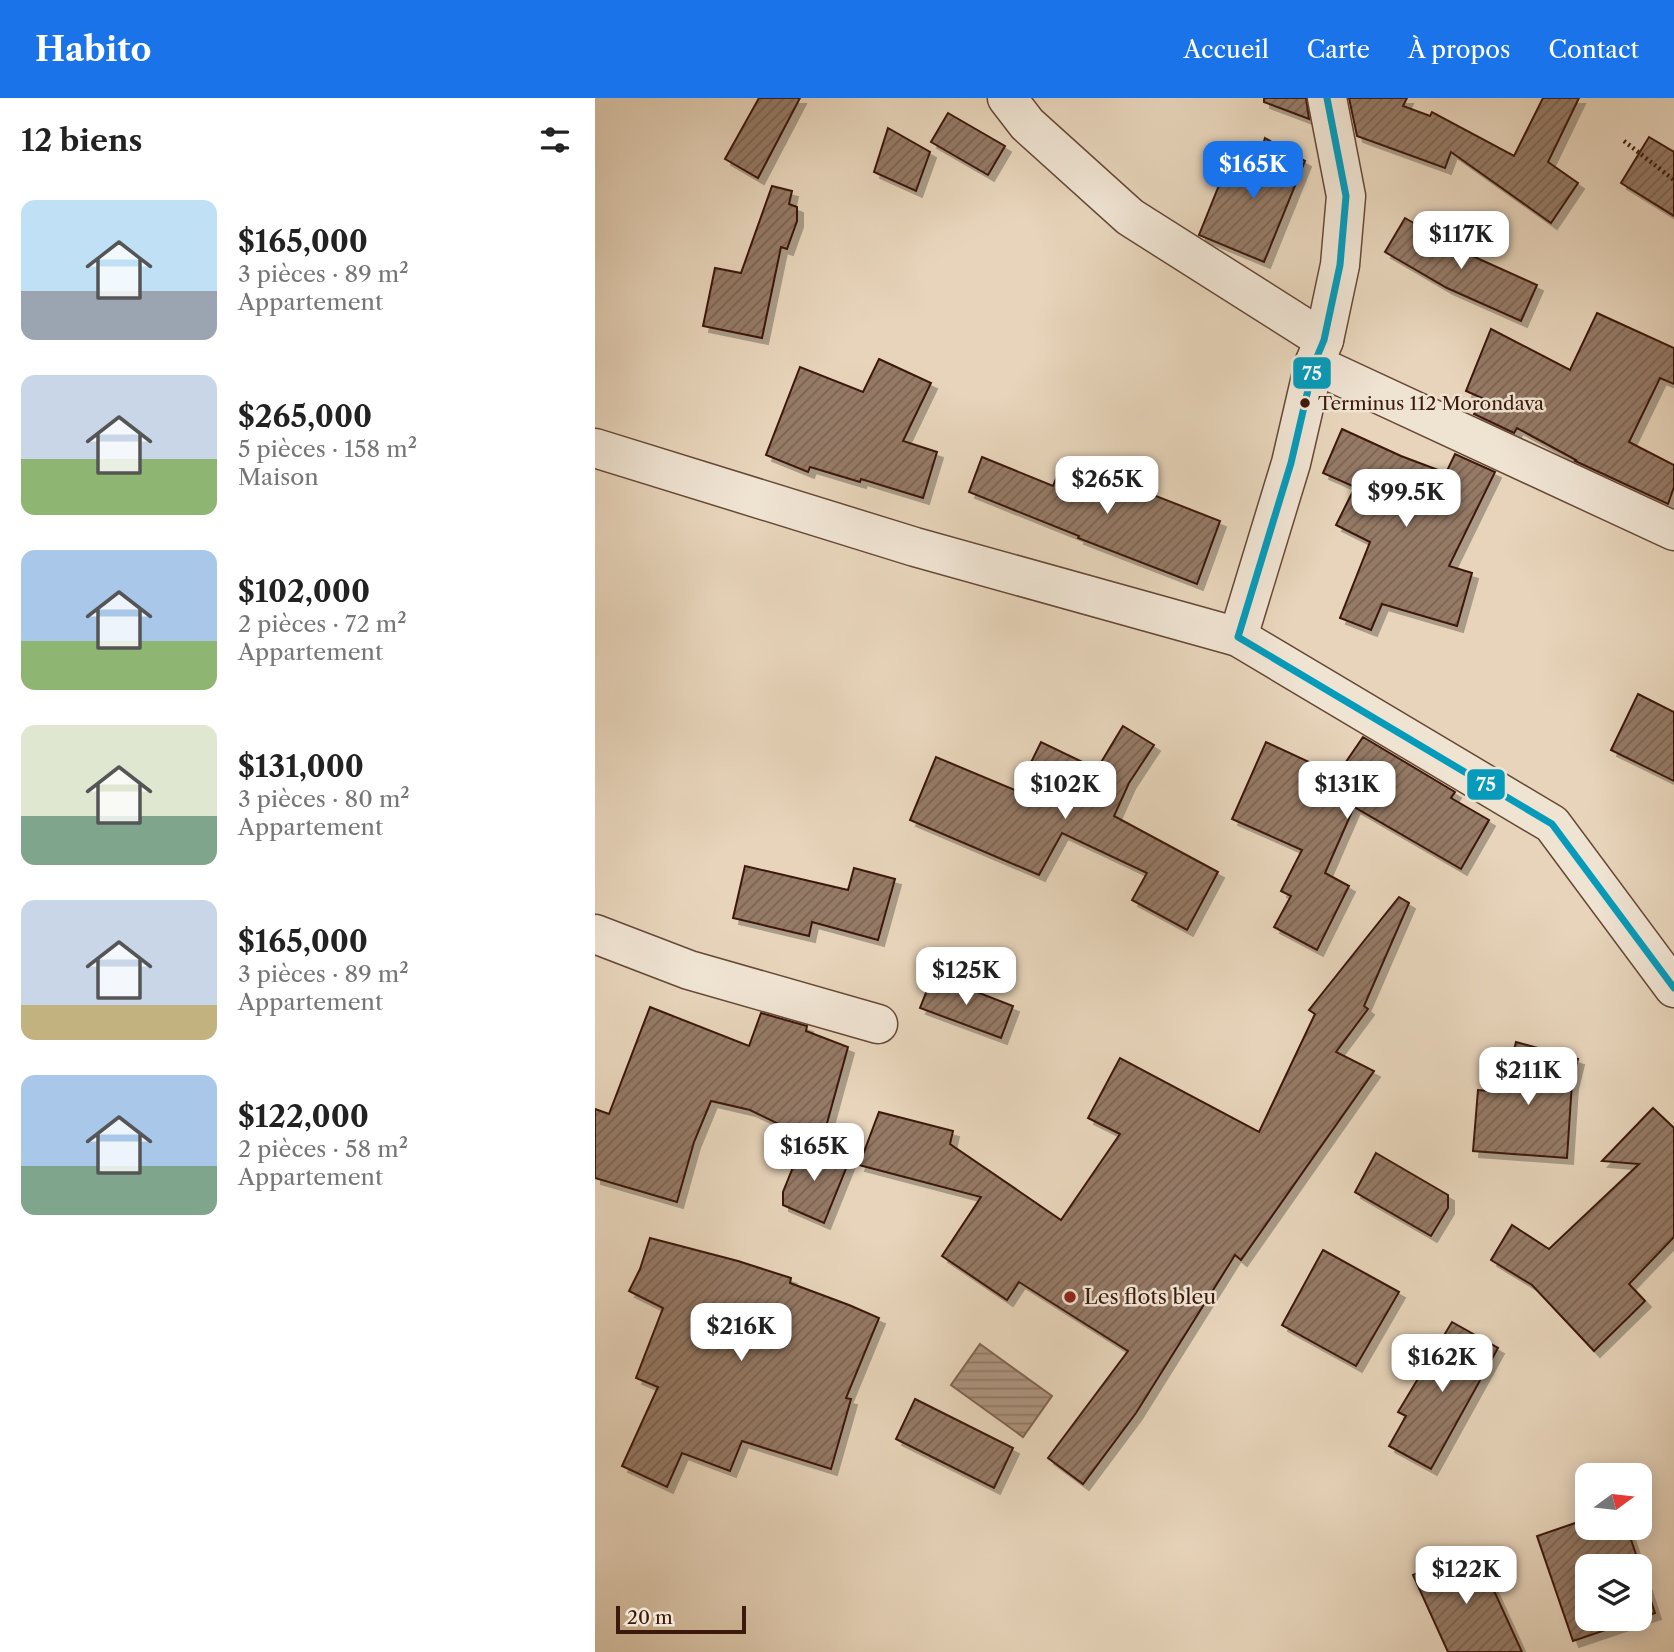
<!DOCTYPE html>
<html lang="fr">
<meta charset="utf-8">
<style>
:root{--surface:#fff;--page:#f6f6f6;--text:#222;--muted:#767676;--accent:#1a73e8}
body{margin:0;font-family:"Libre Caslon Text",serif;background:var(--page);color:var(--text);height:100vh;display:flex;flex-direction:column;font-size:26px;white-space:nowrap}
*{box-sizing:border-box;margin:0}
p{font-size:23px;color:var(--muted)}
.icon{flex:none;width:38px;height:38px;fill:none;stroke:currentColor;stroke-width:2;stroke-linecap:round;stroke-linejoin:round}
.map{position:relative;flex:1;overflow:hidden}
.details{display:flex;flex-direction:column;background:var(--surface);width:595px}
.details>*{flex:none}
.needle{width:46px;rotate:75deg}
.buttons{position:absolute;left:980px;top:1365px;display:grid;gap:14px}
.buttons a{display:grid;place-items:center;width:77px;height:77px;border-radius:14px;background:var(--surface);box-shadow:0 4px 18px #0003;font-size:35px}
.scale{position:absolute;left:21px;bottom:18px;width:130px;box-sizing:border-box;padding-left:7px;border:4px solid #3c190b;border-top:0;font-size:19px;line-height:24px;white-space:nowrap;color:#3c190b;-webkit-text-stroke:5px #efe3d2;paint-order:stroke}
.price{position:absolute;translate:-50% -60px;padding:0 16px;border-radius:14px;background:#fff;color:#222;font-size:23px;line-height:46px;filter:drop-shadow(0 2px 4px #0008)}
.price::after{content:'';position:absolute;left:50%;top:42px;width:21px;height:16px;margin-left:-10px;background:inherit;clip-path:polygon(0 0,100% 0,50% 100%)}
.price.active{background:var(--accent);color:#fff}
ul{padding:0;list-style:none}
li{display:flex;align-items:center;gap:21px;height:175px;padding:0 21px}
li span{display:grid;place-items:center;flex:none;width:196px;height:140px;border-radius:14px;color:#555}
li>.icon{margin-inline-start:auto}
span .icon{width:84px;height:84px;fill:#fffc;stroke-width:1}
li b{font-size:30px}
h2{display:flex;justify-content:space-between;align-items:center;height:84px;padding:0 21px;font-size:30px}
header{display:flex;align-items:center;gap:42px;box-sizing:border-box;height:98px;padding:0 35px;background:var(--accent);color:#fff}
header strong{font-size:33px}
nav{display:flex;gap:38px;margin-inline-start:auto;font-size:24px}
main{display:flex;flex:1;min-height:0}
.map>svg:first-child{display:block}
.water{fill:url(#water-rules);stroke:#806350;stroke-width:2}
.building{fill:url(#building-hatch);stroke:#3c190b;stroke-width:2;filter:url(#shadow)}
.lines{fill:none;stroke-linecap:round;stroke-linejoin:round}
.street-casing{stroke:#674837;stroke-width:41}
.path{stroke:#3c190b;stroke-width:4.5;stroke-dasharray:2 3.5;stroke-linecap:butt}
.street{stroke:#efe3d2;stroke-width:38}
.bus-1-casing{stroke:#efe3d2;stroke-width:12}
.bus-1{stroke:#069bba;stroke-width:7}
.bus-dot{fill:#3c190b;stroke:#efe3d2;stroke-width:2.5}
.poi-dot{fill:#8f2418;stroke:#efe3d2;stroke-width:2.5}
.labels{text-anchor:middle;stroke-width:5;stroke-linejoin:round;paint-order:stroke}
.bus-label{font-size:19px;fill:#3c190b;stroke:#efe3d2;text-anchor:start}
.poi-label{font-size:21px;fill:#3c190b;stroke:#efe3d2;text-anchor:start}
.line-badge{stroke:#efe3d2;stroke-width:2.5}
.badge-label{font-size:19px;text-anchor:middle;font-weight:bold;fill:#fff}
</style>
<header>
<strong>Habito</strong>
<nav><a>Accueil</a><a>Carte</a><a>À propos</a><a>Contact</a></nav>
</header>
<main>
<section class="details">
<h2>12 biens<svg class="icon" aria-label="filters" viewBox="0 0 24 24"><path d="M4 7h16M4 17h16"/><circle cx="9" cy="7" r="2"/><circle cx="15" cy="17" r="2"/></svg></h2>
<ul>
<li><span style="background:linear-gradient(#bfe0f5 65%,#9aa5b1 0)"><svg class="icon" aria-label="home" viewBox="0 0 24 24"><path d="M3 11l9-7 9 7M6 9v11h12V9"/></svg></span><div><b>$165,000</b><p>3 pièces · 89 m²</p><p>Appartement</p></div></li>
<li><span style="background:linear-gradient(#c9d6e8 60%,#8fb573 0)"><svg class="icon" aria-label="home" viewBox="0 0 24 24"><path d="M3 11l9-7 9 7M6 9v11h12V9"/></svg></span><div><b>$265,000</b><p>5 pièces · 158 m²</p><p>Maison</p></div></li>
<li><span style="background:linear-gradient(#a9c7e8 65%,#8fb573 0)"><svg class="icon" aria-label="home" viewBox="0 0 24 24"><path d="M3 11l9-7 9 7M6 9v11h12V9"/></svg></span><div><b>$102,000</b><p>2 pièces · 72 m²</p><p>Appartement</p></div></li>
<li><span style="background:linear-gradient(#dfe7d0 65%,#7fa58c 0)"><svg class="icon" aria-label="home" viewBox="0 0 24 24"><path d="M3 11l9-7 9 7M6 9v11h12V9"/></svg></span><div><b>$131,000</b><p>3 pièces · 80 m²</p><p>Appartement</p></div></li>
<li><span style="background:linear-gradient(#c9d6e8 75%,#c2b280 0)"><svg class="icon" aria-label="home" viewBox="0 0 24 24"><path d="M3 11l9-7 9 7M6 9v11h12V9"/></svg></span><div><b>$165,000</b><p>3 pièces · 89 m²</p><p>Appartement</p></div></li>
<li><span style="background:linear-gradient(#a9c7e8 65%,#7fa58c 0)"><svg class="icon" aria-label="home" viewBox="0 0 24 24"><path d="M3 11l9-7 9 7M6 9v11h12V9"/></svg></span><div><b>$122,000</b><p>2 pièces · 58 m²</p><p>Appartement</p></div></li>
</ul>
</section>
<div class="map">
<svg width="1079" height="1554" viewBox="0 0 1079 1554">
<defs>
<pattern id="water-rules" width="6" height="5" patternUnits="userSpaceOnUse" patternTransform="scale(1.75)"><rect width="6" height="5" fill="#ad947e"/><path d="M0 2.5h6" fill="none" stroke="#8e7865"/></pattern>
<pattern id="building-hatch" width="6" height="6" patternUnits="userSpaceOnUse" patternTransform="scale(1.75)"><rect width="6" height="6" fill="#957a66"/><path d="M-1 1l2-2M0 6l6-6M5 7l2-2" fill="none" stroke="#7b6352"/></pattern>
<filter id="shadow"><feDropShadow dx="6" dy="6" stdDeviation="0" flood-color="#0004"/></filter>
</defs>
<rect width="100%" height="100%" fill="#e7d4ba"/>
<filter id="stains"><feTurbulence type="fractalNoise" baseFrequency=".00286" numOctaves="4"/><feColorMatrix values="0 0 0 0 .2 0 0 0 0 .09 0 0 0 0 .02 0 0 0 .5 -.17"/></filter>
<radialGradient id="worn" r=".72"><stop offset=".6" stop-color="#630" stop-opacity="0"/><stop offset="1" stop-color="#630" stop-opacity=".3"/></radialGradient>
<!-- water -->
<path class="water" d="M385 1246 457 1298 428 1339 356 1287Z"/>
<!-- building -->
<g class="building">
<path d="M164 0H205L163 80 130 61Z"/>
<path d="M669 0H711L714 21 669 4Z"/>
<path d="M754 0H812L808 8 835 18 837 14 919 58 948 0H984L953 64 983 85 956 125 856 54 850 70 762 38Z"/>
<path d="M353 15 410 48 393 77 336 44Z"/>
<path d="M293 30 335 54 321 93 279 74Z"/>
<path d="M1054 39 1079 54V118L1026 85Z"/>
<path d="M670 40 710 63 669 164 604 137 637 55 662 65Z"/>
<path d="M177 88 197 93 194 106 202 109V123L192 151 186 149 167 240 108 228 120 170 146 175Z"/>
<path d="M810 120 873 156 942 187 926 223 852 190 790 154Z"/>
<path d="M1002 215 1079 250V286L1065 280 1034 344 1079 367V389L1073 406 980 363 981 362 922 330 919 335 879 316 887 300 871 293 896 231 975 272Z"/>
<path d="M284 261 336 285 308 343 342 354 328 400 266 381 265 384 215 369 213 374 171 357 205 269 268 294Z"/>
<path d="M747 331 806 358 851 375 860 356 900 374 854 468 877 475 862 528 787 506 776 532 745 520 775 444 741 427 760 389 728 375Z"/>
<path d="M387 359 458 388 466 368 504 385 507 377 625 423 602 486 483 440 484 438 374 394Z"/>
<path d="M1043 596 1079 614V683L1016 652Z"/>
<path d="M528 628 559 647 534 685 519 718 623 774 592 832 537 802 552 775 467 735 444 777 315 722 341 659 422 693 446 644 502 671Z"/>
<path d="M768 639 860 694 856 700 894 722 866 771 759 709 730 775 754 788 722 852 679 829 696 798 686 793 707 752 637 721 671 644 742 677Z"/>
<path d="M150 768 253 792 259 770 300 781 283 842 217 824 214 838 138 820Z"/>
<path d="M804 799 814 805 769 908 773 911 741 954 779 973 646 1162 640 1157 541 1315 488 1386 453 1360 533 1253 424 1184 412 1202 347 1158 386 1099 264 1067 284 1014 358 1033 355 1046 466 1122 525 1036 493 1020 525 960 664 1034 720 916 714 912Z"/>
<path d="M338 877 418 908 406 940 325 910Z"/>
<path d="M55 909 154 948 166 915 212 928 211 933 253 949 226 1047 155 1012 116 1003 99 1044 82 1104 0 1080V1011L14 1016Z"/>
<path d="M921 944 983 961 977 985 972 1060 878 1053 883 992 908 994Z"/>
<path d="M1058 1010 1079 1030V1139L1034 1186 1050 1203 999 1253 937 1187 896 1162 917 1127 954 1151 1044 1066 1007 1063Z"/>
<path d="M207 1047 254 1063 229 1125 188 1107V1094Z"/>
<path d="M781 1055 853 1097V1110L836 1138 760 1094Z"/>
<path d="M55 1140 143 1163 196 1180 195 1185 254 1207 284 1220 251 1300 256 1301 236 1371 147 1343 135 1373 87 1355 72 1389 27 1368 63 1289 41 1280 68 1210 34 1193 45 1171Z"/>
<path d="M728 1152 804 1194 761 1268 687 1227Z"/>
<path d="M857 1224 903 1250 836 1371 794 1348 811 1318 803 1314Z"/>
<path d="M320 1301 418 1350 399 1390 301 1341Z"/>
<path d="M992 1421V1430H1032L1045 1468H992V1521H1043L978 1543 942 1438Z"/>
<path d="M879 1449 927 1554H853L818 1477Z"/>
<path d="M1045 1469 1060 1515 1045 1520Z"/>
</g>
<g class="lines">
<defs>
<g id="street">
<path d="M412 0 432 26 535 119 729 242"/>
<path d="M732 0 751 98 745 167 729 242 719 266 696 365 643 539 957 726 1079 890"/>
<path d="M719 266 1079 433"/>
<path d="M0 350 320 449 643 539"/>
<path d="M0 836 94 872 283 926"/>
</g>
</defs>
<!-- street casing -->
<use href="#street" class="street-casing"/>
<!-- path -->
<path class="path" d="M1029 43 1079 82"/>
<!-- street -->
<use href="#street" class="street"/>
<defs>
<path id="bus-1" d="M732 0 751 98 745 167 729 242 719 266 696 365 643 539 957 726 1079 890"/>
</defs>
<!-- bus-1 casing -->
<use href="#bus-1" class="bus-1-casing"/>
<!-- bus-1 -->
<use href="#bus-1" class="bus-1"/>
</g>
<!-- markers -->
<circle class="bus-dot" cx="710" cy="305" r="6"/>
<circle class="poi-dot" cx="475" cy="1199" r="7"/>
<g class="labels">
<!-- bus labels -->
<g class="bus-label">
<text x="723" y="312">Terminus 112 Morondava</text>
</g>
<!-- poi labels -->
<g class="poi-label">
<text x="489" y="1206">Les flots bleu</text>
</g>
</g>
<g class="line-badge">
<rect x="697" y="258" width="40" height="34" rx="7" fill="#069bba"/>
<rect x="871" y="670" width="40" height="33" rx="7" fill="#069bba"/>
</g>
<g class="badge-label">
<text x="717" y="282">75</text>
<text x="891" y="693">75</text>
</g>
<rect width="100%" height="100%" filter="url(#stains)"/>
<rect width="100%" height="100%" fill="url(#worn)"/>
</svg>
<div class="buttons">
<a><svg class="needle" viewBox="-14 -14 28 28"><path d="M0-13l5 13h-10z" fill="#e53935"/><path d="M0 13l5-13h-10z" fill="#767676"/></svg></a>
<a><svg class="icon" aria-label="layers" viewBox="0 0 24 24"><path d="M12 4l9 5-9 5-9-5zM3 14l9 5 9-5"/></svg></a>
</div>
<div class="scale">20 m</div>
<b class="price active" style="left:658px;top:103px">$165K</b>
<b class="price" style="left:866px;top:173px">$117K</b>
<b class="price" style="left:512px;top:418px">$265K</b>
<b class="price" style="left:811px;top:431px">$99.5K</b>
<b class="price" style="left:470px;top:723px">$102K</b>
<b class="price" style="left:752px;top:723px">$131K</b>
<b class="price" style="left:371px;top:909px">$125K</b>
<b class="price" style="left:933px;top:1009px">$211K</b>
<b class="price" style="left:219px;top:1085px">$165K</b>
<b class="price" style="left:146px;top:1265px">$216K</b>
<b class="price" style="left:847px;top:1296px">$162K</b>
<b class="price" style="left:871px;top:1508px">$122K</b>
</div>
</main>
